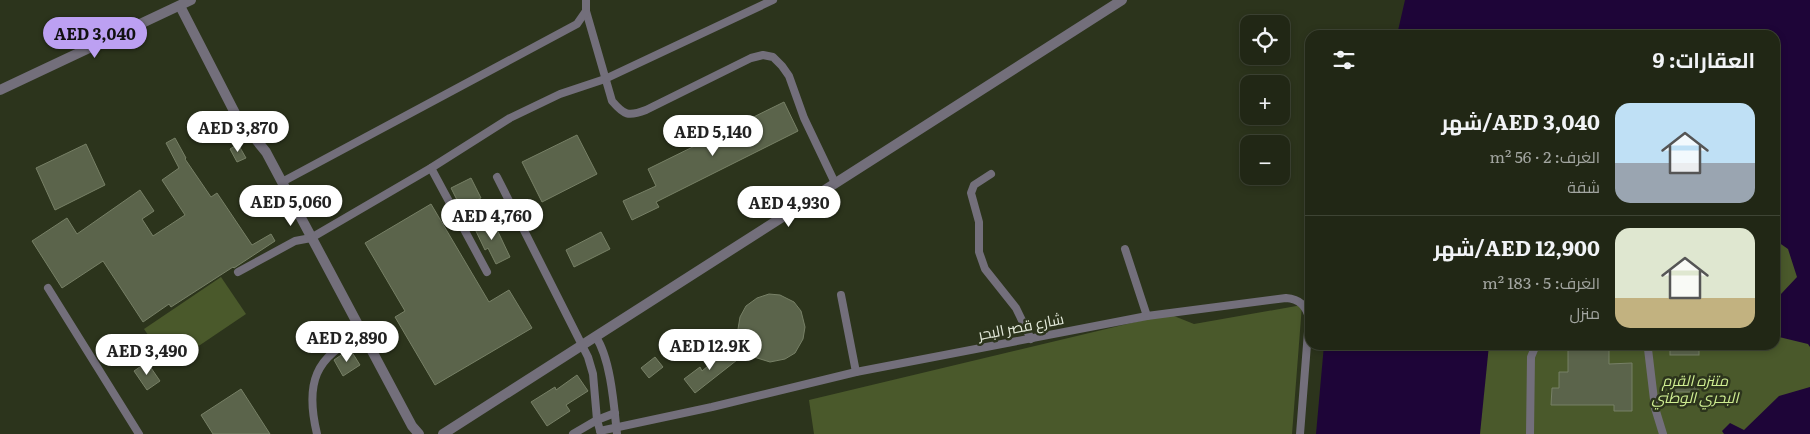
<!DOCTYPE html>
<html lang="ar">
<meta charset="utf-8">
<style>
:root{--surface:#212715;--page:#292f1e;--text:#f1f3f6;--muted:#a2a5a0;--line:#3e4434;--accent:#bca0f2}
body{margin:0;font-family:Literata,Cairo,serif;background:var(--page);color:var(--text);direction:rtl;height:100vh;display:flex;flex-direction:column;font-size:19px;white-space:nowrap}
*{box-sizing:border-box;margin:0}
p{font-size:16px;color:var(--muted)}
.icon{flex:none;width:28px;height:28px;fill:none;stroke:currentColor;stroke-width:2;stroke-linecap:round;stroke-linejoin:round}
.map{position:relative;flex:1;overflow:hidden;direction:ltr}
.panel{position:absolute;left:1305px;top:30px;width:475px;height:320px;display:flex;flex-direction:column;background:var(--surface);border-radius:15px;box-shadow:0 2px 8px #0003,0 0 0 1px var(--line);direction:rtl}
.panel>*{flex:none}
.controls{position:absolute;left:1240px;top:15px;display:grid;gap:10px}
.controls a{display:grid;place-items:center;width:50px;height:50px;border-radius:10px;background:var(--surface);box-shadow:0 2px 8px #0003,0 0 0 1px var(--line);font-size:25px}
.price{position:absolute;translate:-50% -42px;padding:0 11px;border-radius:18px;background:#fff;color:#222;font-size:16px;line-height:32px;filter:drop-shadow(0 1px 2px #0008)}
.price::after{content:'';position:absolute;left:50%;top:30px;width:15px;height:11px;margin-left:-8px;background:inherit;clip-path:polygon(0 0,100% 0,50% 100%)}
.price.selected{background:var(--accent);color:#111}
ul{padding:0;list-style:none}
li{display:flex;align-items:center;gap:15px;height:125px;padding:0 25px}
li+li{border-top:1px solid var(--line)}
li span{display:grid;place-items:center;flex:none;width:140px;height:100px;border-radius:15px;color:#555}
li>.icon{margin-inline-start:auto}
span .icon{width:60px;height:60px;fill:#fffc;stroke-width:1}
li b{font-size:21px}
h2{display:flex;justify-content:space-between;align-items:center;height:60px;padding:0 25px;font-size:21px}
.map>svg:first-child{display:block}
.green{fill:#4a592b}
.water{fill:#1e0538}
.building{fill:#5b644b;stroke:#778066}
.lines{fill:none;stroke-linecap:round;stroke-linejoin:round}
.lane{stroke:#736f7b;stroke-width:8}
.street{stroke:#736f7b;stroke-width:10}
.labels{text-anchor:middle;stroke-width:5;stroke-linejoin:round;paint-order:stroke}
.street-label{font-size:15px;fill:#e5ebdc;stroke:#2c341c}
.park-label{font-size:15px;font-style:italic;fill:#cfee92;stroke:#2c341c}
</style>
<div class="map">
<svg width="1810" height="434" viewBox="0 0 1810 434">
<rect width="100%" height="100%" fill="#2c341c"/>
<!-- green -->
<g class="green">
<path d="M1810 0V434H1438L1459 345H1775V35Z"/>
<path d="M221 277 246 314 169 366 144 329Z"/>
<path d="M1302 305 1292 434H814L809 400 1169 314 1194 324Z"/>
</g>
<!-- water -->
<g class="water">
<path d="M1405 0H1810V347L1808 344 1775 336V297L1781 294 1797 277 1788 249 1775 240V35H1397Z"/>
<path d="M1324 345H1489L1480 434H1316Z"/>
<path d="M1810 387V434H1724L1722 431 1730 423 1744 430 1779 396Z"/>
</g>
<!-- building -->
<g class="building">
<path d="M784 102 798 131 656 202 659 207 632 220 623 201 656 186 648 169Z"/>
<path d="M577 135 597 174 542 202 522 162Z"/>
<path d="M175 138 186 158 185 159 211 197 217 193 252 245 271 234 275 241 234 268 233 267 171 307 169 304 143 322 103 261 62 288 32 241 67 218 77 234 140 190 154 211 142 219 153 236 185 215 162 180 179 168 166 143Z"/>
<path d="M86 144 105 185 55 210 36 168Z"/>
<path d="M238 144 246 158 237 162 230 149Z"/>
<path d="M471 178 481 198 461 208 451 188Z"/>
<path d="M431 204 489 302 509 290 532 328 435 385 395 317 405 311 365 243Z"/>
<path d="M492 219 510 257 496 264 488 248 485 250 474 227Z"/>
<path d="M601 232 610 249 574 267 566 250Z"/>
<path d="M769 294 780 295 794 302 801 311 805 327 803 339 795 353 785 359 770 362 754 357 747 351 743 355 738 329 740 317 746 306 757 298Z"/>
<rect x="1670" y="345" width="29" height="10"/>
<path d="M350 349 360 365 343 376 334 360Z"/>
<path d="M728 349 737 360 695 393 684 379 700 367 702 371Z"/>
<path d="M1568 349 1609 350V364L1632 363V411H1614V405H1551L1552 388H1559V372H1568Z"/>
<path d="M655 357 663 367 649 378 641 368Z"/>
<path d="M147 362 160 381 147 390 134 371Z"/>
<path d="M577 375 588 391 566 405 570 411 547 426 531 402 555 387 556 390Z"/>
<rect x="1670" y="382" width="28" height="10"/>
<path d="M241 389 270 434H213L201 415Z"/>
</g>
<g class="lines">
<!-- lane -->
<g class="lane">
<path d="M586 11 612 101C624 115 628 117 646 110L751 58 763 55 773 57 782 66 789 76 804 118 835 183"/>
<path d="M431 168 487 272"/>
<path d="M991 174 974 185 971 193 979 222V252L985 269 1016 308 1031 339"/>
<path d="M497 177 588 357 593 374 597 420 601 434"/>
<path d="M282 182 577 24 586 11V0"/>
<path d="M1125 249 1147 316"/>
<path d="M238 272 295 241 311 238 431 168 510 118 560 94 605 79 773 0"/>
<path d="M48 288 139 434"/>
<path d="M841 295 856 372"/>
<path d="M596 337C611 360 614 406 617 434"/>
<path d="M1645 345 1648 349 1655 408 1663 434"/>
<path d="M600 431 712 407 856 372 1147 316 1286 298C1299 299 1307 306 1309 319L1300 434"/>
<path d="M317 434C305 384 314 356 363 334"/>
<path d="M573 434 597 420 615 413"/>
<path d="M1530 434 1531 357 1536 345"/>
</g>
<!-- street -->
<g class="street">
<path d="M180 6 236 115 266 152 412 426 419 434"/>
<path d="M0 90 191 0"/>
<path d="M443 434 1122 0"/>
</g>
</g>
<g class="labels">
<!-- street labels -->
<g class="street-label">
<text transform="translate(1021 327) rotate(-11)" y="5">شارع قصر البحر</text>
</g>
<!-- park labels -->
<g class="park-label">
<text x="1695" y="386">متنزه القرم<tspan x="1695" dy="17">البحري الوطني</tspan></text>
</g>
</g>
</svg>
<div class="controls">
<a><svg class="icon" aria-label="locate" viewBox="0 0 24 24"><circle cx="12" cy="12" r="6"/><path d="M12 2v4M12 18v4M2 12h4M18 12h4"/></svg></a>
<a>+</a>
<a>−</a>
</div>
<b class="price selected" style="left:95px;top:59px">AED 3,040</b>
<b class="price" style="left:238px;top:153px">AED 3,870</b>
<b class="price" style="left:713px;top:157px">AED 5,140</b>
<b class="price" style="left:291px;top:227px">AED 5,060</b>
<b class="price" style="left:789px;top:228px">AED 4,930</b>
<b class="price" style="left:492px;top:241px">AED 4,760</b>
<b class="price" style="left:347px;top:363px">AED 2,890</b>
<b class="price" style="left:710px;top:371px">AED 12.9K</b>
<b class="price" style="left:147px;top:376px">AED 3,490</b>
<section class="panel">
<h2>العقارات: 9<svg class="icon" aria-label="filters" viewBox="0 0 24 24"><path d="M4 7h16M4 17h16"/><circle cx="9" cy="7" r="2"/><circle cx="15" cy="17" r="2"/></svg></h2>
<ul>
<li><span style="background:linear-gradient(#bfe0f5 60%,#9aa5b1 0)"><svg class="icon" aria-label="home" viewBox="0 0 24 24"><path d="M3 11l9-7 9 7M6 9v11h12V9"/></svg></span><div><b>AED 3,040/شهر</b><p>الغرف: 2 · 56 m²</p><p>شقة</p></div></li>
<li><span style="background:linear-gradient(#dfe7d0 70%,#c2b280 0)"><svg class="icon" aria-label="home" viewBox="0 0 24 24"><path d="M3 11l9-7 9 7M6 9v11h12V9"/></svg></span><div><b>AED 12,900/شهر</b><p>الغرف: 5 · 183 m²</p><p>منزل</p></div></li>
</ul>
</section>
</div>
